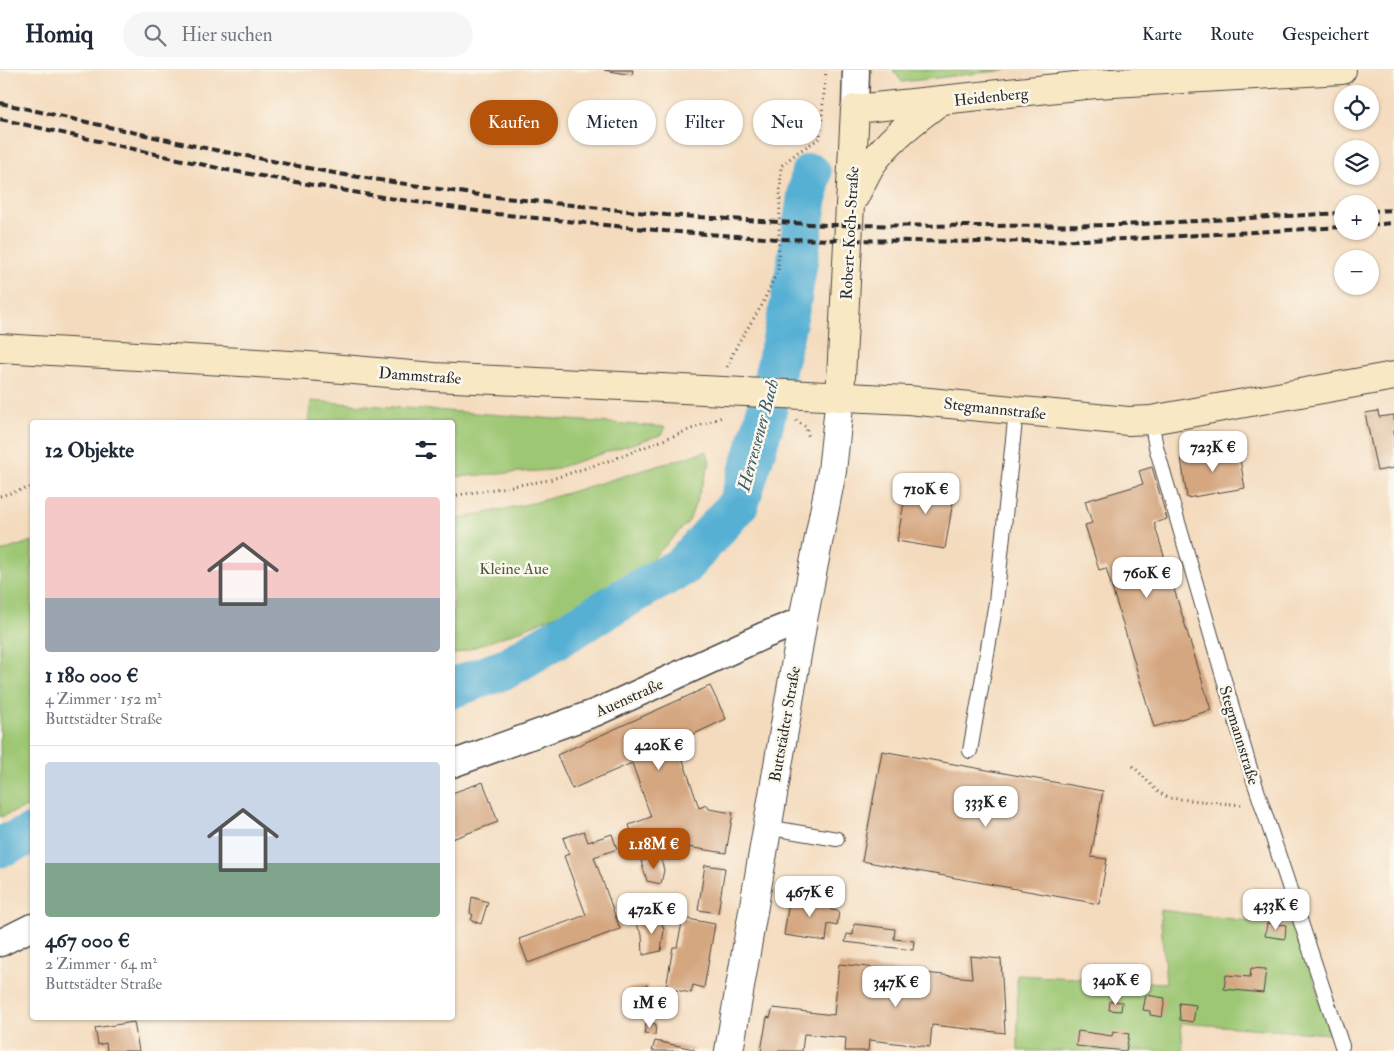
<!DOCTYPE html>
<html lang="de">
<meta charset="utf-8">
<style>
:root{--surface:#fff;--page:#f6f6f7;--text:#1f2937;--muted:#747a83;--line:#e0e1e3;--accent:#b45309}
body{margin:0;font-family:"IM FELL Double Pica",serif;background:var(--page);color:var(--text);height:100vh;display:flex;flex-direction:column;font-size:19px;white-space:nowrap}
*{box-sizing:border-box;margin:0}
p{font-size:16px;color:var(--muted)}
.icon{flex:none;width:28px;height:28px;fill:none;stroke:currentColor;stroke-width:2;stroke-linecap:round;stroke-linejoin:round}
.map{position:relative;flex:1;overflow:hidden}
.side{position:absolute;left:30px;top:350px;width:425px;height:600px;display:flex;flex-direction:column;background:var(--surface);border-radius:5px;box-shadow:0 1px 4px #0004}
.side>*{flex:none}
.banner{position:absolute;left:470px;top:30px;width:475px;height:45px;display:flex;gap:10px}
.tools{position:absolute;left:1334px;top:15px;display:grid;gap:10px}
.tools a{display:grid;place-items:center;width:45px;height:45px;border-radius:50%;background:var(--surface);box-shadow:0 1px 4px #0004;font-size:25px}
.price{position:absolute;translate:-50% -42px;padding:0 11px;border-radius:10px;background:#fff;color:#222;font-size:16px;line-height:32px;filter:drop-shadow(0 1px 2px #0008)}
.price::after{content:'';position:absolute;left:50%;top:30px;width:15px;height:11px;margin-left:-8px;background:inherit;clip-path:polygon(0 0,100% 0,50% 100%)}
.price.active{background:var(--accent);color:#fff}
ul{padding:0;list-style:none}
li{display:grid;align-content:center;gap:10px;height:265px;padding:0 15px}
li+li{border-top:1px solid var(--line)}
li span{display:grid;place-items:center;height:155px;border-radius:5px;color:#555}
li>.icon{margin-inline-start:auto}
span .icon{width:90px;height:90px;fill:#fffc;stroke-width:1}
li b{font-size:21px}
h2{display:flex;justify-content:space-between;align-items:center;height:60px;padding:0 15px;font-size:21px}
.pill{padding:0 18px;border-radius:22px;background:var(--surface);box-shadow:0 1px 4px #0004;font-size:18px;line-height:45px}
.pill.active{background:var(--accent);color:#fff}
header{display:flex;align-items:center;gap:30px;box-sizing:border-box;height:70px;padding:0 25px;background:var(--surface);border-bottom:1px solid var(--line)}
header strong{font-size:24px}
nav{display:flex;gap:28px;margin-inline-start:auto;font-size:18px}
.search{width:350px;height:45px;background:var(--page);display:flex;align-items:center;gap:12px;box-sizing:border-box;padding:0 18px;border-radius:28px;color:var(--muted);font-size:19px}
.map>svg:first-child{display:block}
.green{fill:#9dc773;stroke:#64794f}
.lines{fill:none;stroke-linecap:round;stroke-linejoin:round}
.river{stroke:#57b0d4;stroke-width:41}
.building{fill:#d5a781}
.service-casing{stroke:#494541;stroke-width:16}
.minor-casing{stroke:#494541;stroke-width:29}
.tertiary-casing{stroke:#494541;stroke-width:30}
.secondary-casing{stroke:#494541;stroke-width:30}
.path{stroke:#494541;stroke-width:3;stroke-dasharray:1 4;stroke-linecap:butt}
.service{stroke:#fff;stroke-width:14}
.minor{stroke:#fff;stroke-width:26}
.tertiary{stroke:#fff;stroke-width:28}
.secondary{stroke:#f8e8c3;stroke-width:28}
.rail{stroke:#2b2b2b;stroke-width:4;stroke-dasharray:8 4;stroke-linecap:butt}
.labels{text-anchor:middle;stroke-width:5;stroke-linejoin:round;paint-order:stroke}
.street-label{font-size:16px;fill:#2b2b2b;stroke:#fbf7ec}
.park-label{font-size:16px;fill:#4d5a41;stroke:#fbf7ec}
.water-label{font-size:18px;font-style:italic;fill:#3a5a66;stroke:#fbf7ec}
</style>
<header>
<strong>Homiq</strong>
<div class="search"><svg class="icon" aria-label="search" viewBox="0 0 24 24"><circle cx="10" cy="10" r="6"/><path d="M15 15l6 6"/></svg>Hier suchen</div>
<nav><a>Karte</a><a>Route</a><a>Gespeichert</a></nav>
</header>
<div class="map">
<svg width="1394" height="981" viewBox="0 0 1394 981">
<rect width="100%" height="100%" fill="#fbf7ec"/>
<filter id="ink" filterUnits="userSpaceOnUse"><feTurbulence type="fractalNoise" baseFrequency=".02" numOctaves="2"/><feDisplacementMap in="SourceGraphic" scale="10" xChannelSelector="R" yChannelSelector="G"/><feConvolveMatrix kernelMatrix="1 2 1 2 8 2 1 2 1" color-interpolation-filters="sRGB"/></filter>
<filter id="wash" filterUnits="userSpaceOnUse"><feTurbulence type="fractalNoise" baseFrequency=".0096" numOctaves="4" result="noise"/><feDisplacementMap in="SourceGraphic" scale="20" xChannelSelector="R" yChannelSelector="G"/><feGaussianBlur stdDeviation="1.12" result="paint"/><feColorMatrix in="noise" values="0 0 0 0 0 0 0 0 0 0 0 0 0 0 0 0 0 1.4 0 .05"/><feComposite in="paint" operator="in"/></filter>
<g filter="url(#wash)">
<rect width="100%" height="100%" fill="#f4dbbe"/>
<!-- green -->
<g class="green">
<path d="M893 0H1006L902 12Z"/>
<path d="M311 331 665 357 663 364 551 400 453 407 452 352H308Z"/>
<path d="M707 381 710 393 689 451 628 514 519 561 453 585V450L537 432Z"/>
<path d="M32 471V735L0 747V482Z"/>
<path d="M1160 840 1297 857 1330 964 1181 953 1183 981H1018L1017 905 1166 913Z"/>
</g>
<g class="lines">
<!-- river -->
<g class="river">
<path d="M452 618 505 599 630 525 683 496 739 433 763 356 791 231 811 104"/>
<path d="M0 777 32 764"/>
</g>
</g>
<g id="blocks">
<!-- building -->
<g class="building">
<path d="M604 0H633L632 5Z"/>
<path d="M1378 341 1379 347 1394 345V398L1377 401 1365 343Z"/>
<path d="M1238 378 1245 418 1187 428 1181 388Z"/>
<path d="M1152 397 1167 449 1154 453 1211 640 1154 657 1106 498 1099 500 1085 455 1092 453 1085 431 1143 414 1139 401Z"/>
<path d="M908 411 955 419 945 479 897 471Z"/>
<path d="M710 616 726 649 677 672 699 738 707 735 709 739 733 743 726 783 661 773 654 762 634 769 629 755 651 747 632 693 572 719 557 685Z"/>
<path d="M882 681 1103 721 1091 787 1107 789 1099 834 862 791Z"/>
<path d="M483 712 498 752 452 769V723Z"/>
<path d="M584 761 588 772 612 764 617 779 594 787 620 859 528 893 519 869 586 845 564 786 569 784 563 768Z"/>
<path d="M660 786 664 800 661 814 647 811 641 791Z"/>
<path d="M705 795 725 798 718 843 698 840Z"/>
<path d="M790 825 832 831 831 840 839 841 837 856 828 854 826 871 784 865Z"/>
<path d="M472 827 488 832 481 854 471 850 473 845 470 843Z"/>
<path d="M659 845 664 860 661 881 643 885 642 865 636 854Z"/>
<path d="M683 848 715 854 704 918 693 915 691 923 666 918 673 877H677Z"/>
<path d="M1267 853 1286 855 1285 869 1265 866Z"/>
<path d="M854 854 895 859 894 869 914 871 913 880 845 872 847 864 853 865Z"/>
<path d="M970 886 1001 889 1005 963 932 955 930 977 869 970 868 981H845L846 968 804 964 802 981H761L767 947 770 948 773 938 834 945 839 894 972 908Z"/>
<path d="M1251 898 1266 899 1263 923 1224 919 1226 905 1250 907Z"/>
<path d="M647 915 653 943 633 947 627 919Z"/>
<path d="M1146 925 1165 928 1162 947 1150 945V941L1143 940Z"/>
<path d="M1110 931 1122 932 1121 941 1109 940Z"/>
<path d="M1179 933 1196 935 1193 952 1180 950Z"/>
<path d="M134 952 139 981H107L106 973 98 975 95 958Z"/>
<path d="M646 953 656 954 655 965 644 964Z"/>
<path d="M1078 961 1112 966 1113 961 1129 964 1126 981 1076 976Z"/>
<path d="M655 971 694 979V981H652Z"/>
</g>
</g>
</g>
<g filter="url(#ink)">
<use href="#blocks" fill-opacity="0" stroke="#494541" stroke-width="1"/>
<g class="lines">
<defs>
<g id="service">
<path d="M1151 350 1156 377 1251 702 1342 976"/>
<path d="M970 681 996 532 1016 341"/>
<path d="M766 757 837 769"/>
</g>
<g id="minor">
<path d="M855 39 856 0"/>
<path d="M452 694 597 642 765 565 803 550"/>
<path d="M0 873 32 857"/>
</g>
<path id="tertiary" d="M729 981 803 550 832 401 840 327"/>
<g id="secondary">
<path d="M855 126C860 116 865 105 871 95 889 69 915 50 940 31"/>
<path d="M0 278 308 296 434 307 908 330 1128 351 1151 350 1394 306"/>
<path d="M840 327 855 39 1095 14 1342 0"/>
</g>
</defs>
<!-- service casing -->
<use href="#service" class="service-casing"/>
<!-- minor casing -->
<use href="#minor" class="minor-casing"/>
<!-- tertiary casing -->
<use href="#tertiary" class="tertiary-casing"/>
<!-- secondary casing -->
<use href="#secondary" class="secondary-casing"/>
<!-- path -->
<g class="path">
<path d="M727 297 737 275 762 235 778 199 781 96 798 82 820 68 826 0"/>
<path d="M796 350 806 357 809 368"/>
<path d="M0 426 32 417"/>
<path d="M452 426 549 410 617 388 722 347"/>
<path d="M1133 696 1157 721 1169 728 1242 735"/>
</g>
<!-- service -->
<use href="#service" class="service"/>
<!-- minor -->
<use href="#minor" class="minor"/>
<!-- tertiary -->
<use href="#tertiary" class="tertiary"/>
<!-- secondary -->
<use href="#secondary" class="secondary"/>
<!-- rail -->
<g class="rail">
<path d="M0 33 200 77 339 104 486 126 666 145 827 155 980 156 1122 155 1342 143"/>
<path d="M0 49 227 100 382 127 497 144 665 161 778 169 979 172 1127 169 1342 157"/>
<path d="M1370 141 1394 140"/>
<path d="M1370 155 1394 153"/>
</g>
</g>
</g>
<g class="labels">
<!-- street labels -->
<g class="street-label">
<text transform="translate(991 26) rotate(-6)" y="6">Heidenberg</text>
<text transform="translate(849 163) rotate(-87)" y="6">Robert-Koch-Straße</text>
<text transform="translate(420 305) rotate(4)" y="6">Dammstraße</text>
<text transform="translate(995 338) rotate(6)" y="6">Stegmannstraße</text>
<text transform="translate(629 627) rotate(-24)" y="6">Auenstraße</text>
<text transform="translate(784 654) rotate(-80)" y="6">Buttstädter Straße</text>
<text transform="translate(1240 665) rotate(73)" y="6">Stegmannstraße</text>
</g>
<!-- park labels -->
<g class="park-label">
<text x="514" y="504">Kleine Aue</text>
</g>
<!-- water labels -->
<g class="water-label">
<text transform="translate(758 365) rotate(-75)" y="6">Herressener Bach</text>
</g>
</g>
</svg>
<div class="tools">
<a><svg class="icon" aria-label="locate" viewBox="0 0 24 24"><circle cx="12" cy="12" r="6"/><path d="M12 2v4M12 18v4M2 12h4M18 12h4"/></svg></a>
<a><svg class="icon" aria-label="layers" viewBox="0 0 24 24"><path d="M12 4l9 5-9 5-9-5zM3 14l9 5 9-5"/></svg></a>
<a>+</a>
<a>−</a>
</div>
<b class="price" style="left:1213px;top:403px">723K €</b>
<b class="price" style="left:926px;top:445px">710K €</b>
<b class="price" style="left:1147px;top:529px">760K €</b>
<b class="price" style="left:659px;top:701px">420K €</b>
<b class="price" style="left:986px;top:758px">333K €</b>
<b class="price active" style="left:654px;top:800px">1.18M €</b>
<b class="price" style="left:810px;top:848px">467K €</b>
<b class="price" style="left:1276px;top:861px">433K €</b>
<b class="price" style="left:652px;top:865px">472K €</b>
<b class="price" style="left:1116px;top:936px">340K €</b>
<b class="price" style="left:896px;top:938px">347K €</b>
<b class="price" style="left:650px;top:959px">1M €</b>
<div class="banner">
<a class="pill active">Kaufen</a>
<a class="pill">Mieten</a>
<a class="pill">Filter</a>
<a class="pill">Neu</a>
</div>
<section class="side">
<h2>12 Objekte<svg class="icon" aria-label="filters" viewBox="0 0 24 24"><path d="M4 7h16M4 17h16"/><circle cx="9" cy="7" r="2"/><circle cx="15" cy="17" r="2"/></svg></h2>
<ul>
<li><span style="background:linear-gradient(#f6c9c9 65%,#9aa5b1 0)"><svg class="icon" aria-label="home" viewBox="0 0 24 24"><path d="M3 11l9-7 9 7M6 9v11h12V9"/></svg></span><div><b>1 180 000 €</b><p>4 Zimmer · 152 m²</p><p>Buttstädter Straße</p></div></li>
<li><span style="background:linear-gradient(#c9d6e8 65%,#7fa58c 0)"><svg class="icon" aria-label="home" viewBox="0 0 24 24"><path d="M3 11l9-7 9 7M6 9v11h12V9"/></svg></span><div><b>467 000 €</b><p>2 Zimmer · 64 m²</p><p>Buttstädter Straße</p></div></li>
</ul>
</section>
</div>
